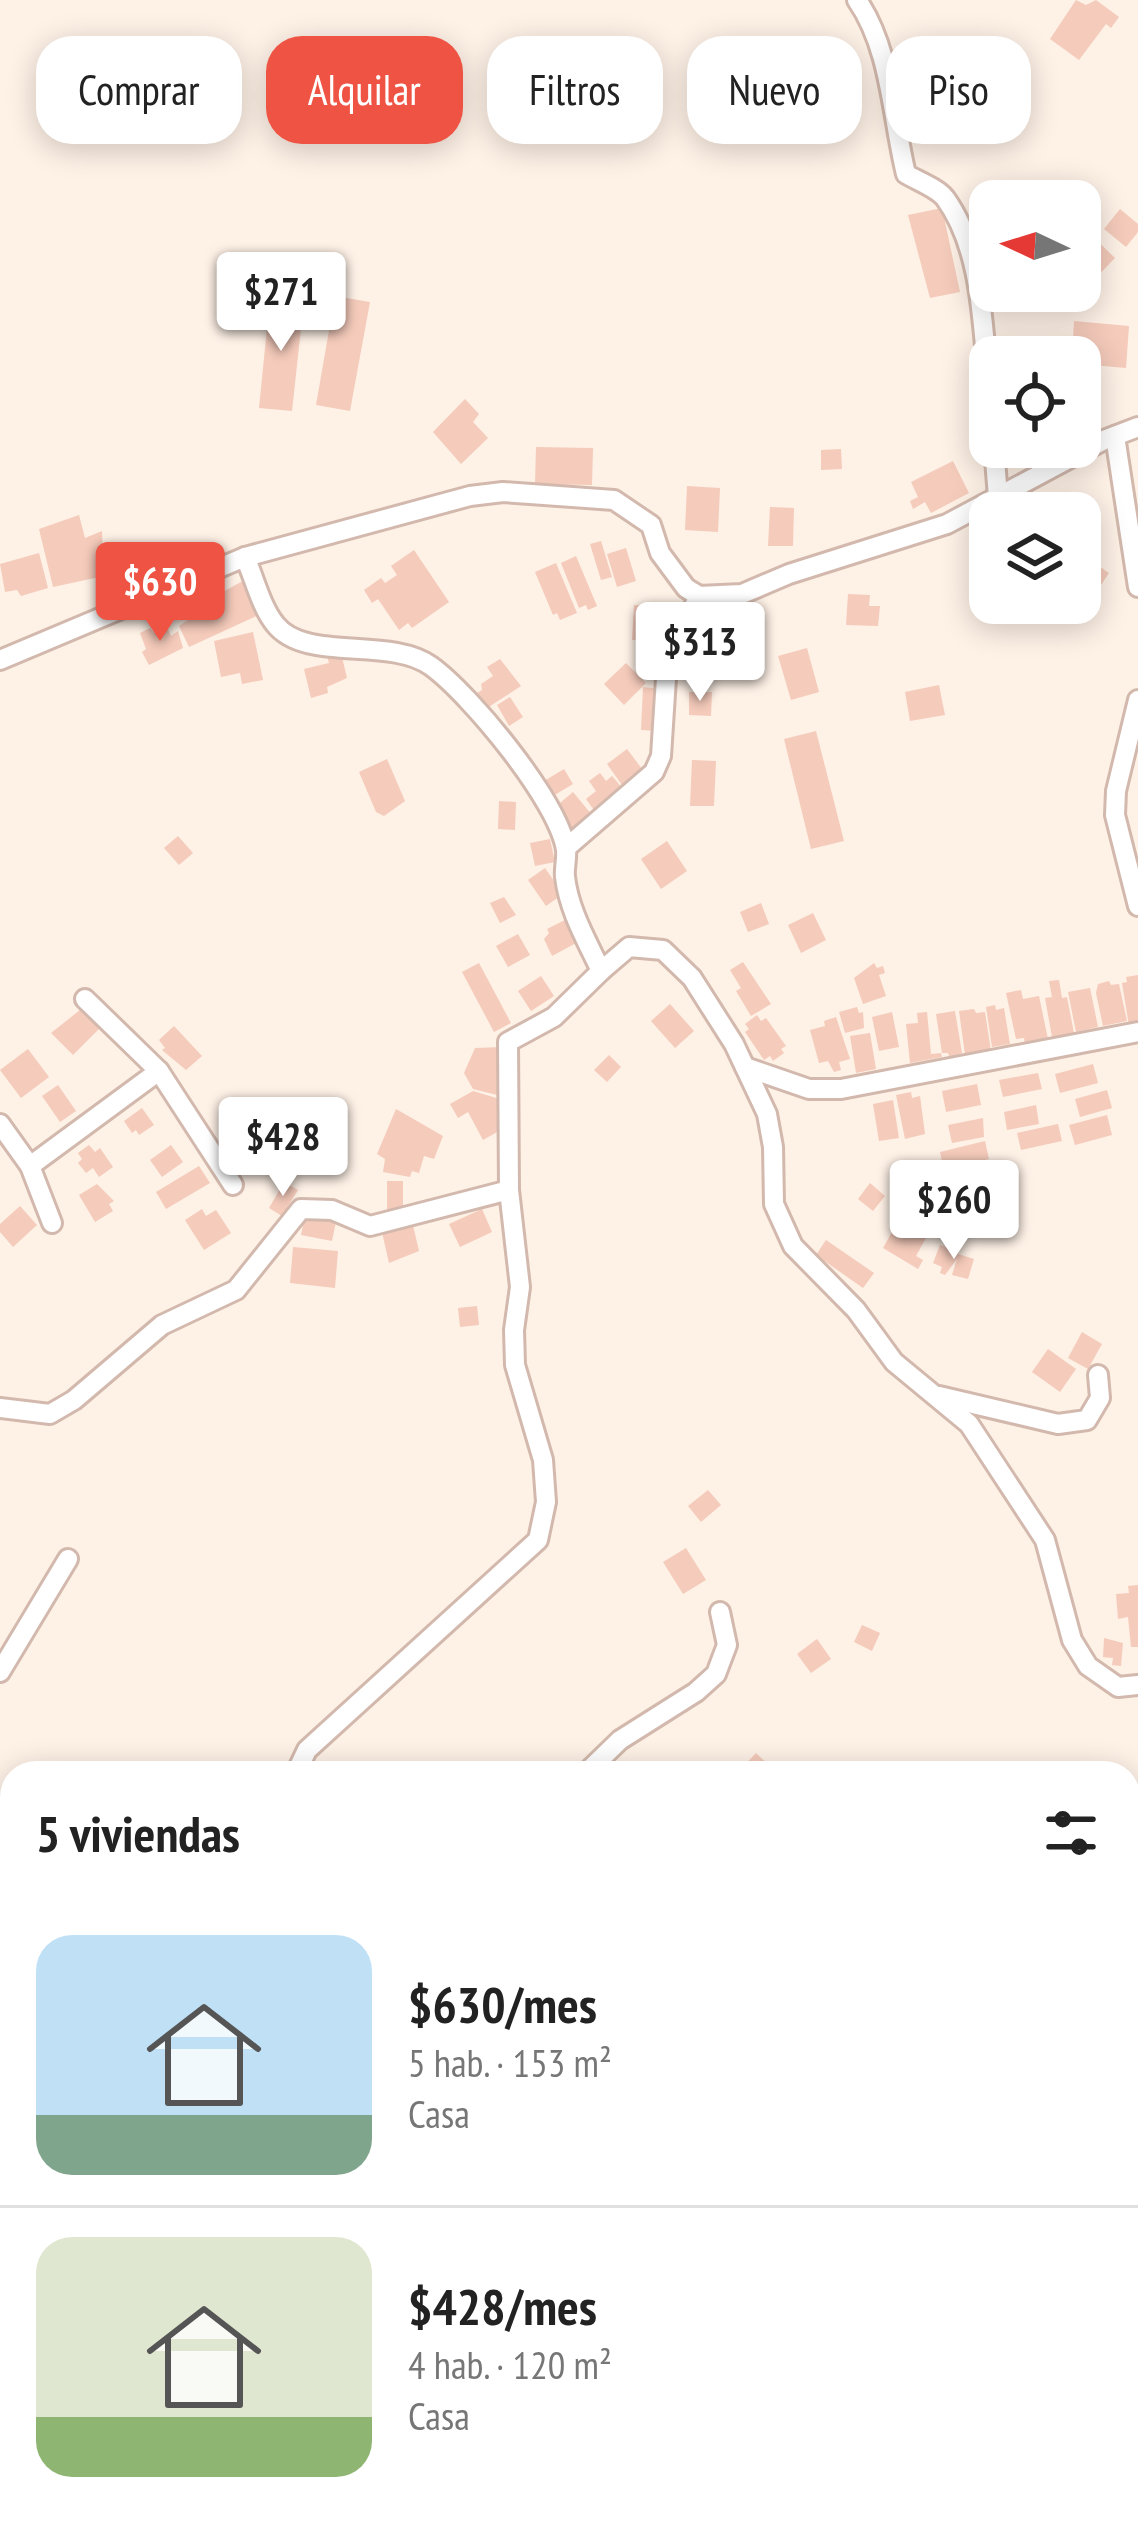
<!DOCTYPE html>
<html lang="es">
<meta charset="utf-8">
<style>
:root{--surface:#fff;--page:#f6f6f6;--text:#222;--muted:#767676;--line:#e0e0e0;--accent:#ef5343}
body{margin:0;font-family:"PT Sans Narrow",sans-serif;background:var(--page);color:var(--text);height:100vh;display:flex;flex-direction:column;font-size:45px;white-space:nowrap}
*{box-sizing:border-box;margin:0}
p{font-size:39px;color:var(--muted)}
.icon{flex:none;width:66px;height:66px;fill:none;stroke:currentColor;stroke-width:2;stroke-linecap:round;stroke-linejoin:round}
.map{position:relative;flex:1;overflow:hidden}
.drawer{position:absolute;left:0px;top:1761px;width:1140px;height:771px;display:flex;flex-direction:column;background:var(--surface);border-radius:36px 36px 0 0;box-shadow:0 6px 30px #0003}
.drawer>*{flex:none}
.top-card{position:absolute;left:36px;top:36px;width:1068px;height:108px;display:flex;gap:24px}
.needle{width:78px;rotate:274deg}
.tools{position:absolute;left:969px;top:180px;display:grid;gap:24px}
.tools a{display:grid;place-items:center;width:132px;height:132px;border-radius:24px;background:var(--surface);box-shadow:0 6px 30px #0003;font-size:60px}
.price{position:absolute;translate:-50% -102px;padding:0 27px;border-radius:12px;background:#fff;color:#222;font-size:39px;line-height:78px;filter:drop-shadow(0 3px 6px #0008)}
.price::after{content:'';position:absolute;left:50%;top:72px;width:36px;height:27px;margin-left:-18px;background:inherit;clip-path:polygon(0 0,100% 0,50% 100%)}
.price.selected{background:var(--accent);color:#fff}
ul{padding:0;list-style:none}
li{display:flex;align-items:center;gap:36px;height:300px;padding:0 36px}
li+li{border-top:3px solid var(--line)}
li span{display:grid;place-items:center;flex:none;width:336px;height:240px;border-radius:36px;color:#555}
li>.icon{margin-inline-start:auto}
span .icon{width:144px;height:144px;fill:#fffc;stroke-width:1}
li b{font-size:51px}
h2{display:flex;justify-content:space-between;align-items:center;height:144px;padding:0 36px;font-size:51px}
.chip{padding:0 42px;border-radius:36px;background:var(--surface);box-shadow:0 6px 30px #0003;font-size:42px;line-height:108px}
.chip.selected{background:var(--accent);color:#fff}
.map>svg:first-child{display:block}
.building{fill:#f5cbbb}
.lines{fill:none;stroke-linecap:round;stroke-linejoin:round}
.minor-casing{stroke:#d3b9ad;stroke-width:24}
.minor{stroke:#fff;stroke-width:18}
</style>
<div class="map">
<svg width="1138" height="2530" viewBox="0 0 1138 2530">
<rect width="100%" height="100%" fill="#fef1e6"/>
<!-- building -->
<g class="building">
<path d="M1076 0 1086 5 1096 0 1119 17 1111 28 1106 24 1079 60 1050 39Z"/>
<path d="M942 208 960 292 930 298 908 215Z"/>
<path d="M1120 209 1138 224V232L1126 247 1104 229Z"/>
<path d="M1080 224 1115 258 1087 287 1080 280Z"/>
<path d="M335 296 370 302 350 411 316 405Z"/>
<path d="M270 298 304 301 292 411 259 408Z"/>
<path d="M1074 321 1129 326 1126 368 1080 364V357H1072Z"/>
<path d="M1088 384 1096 417 1080 422V386Z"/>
<path d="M465 399 479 414 473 422 488 438 461 464 433 432Z"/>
<path d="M536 447 593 448 592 485 535 484Z"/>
<path d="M841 449 842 469 821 470V450Z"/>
<path d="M953 461 969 493 931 513 925 502 913 509 910 501 918 497 911 482Z"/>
<path d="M687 486 720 488 718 532 685 530Z"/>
<path d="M770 507 794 508 793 546H768Z"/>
<path d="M79 515 85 538 102 531 104 576 53 587 39 529Z"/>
<path d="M601 541 612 577 601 580 590 544Z"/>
<path d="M626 548 636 581 617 587 607 554Z"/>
<path d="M414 550 449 602 412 628 408 623 399 630 378 599 372 603 364 590 381 578 385 583 397 575 391 566Z"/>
<path d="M39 553 48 588 21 596 17 590 5 592 0 564Z"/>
<path d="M576 556 597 606 588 610 586 605 579 608 561 563Z"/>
<path d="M1089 559 1109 573 1093 597 1080 588V572Z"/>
<path d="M556 563 577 613 560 620 557 613 553 615 535 572Z"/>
<path d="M250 577 263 613 189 647 179 626 194 616 192 609Z"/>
<path d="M848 594 870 595 869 606H880L878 626 846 625Z"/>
<path d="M634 605 656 606 654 641 632 640Z"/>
<path d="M166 625 171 636 178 631 183 648 149 665 142 652 146 649 140 633 150 628 154 633Z"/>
<path d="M253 632 263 680 242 684 240 673 221 677 214 641Z"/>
<path d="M807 648 819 692 791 700 778 656Z"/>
<path d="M341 653 347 678 327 687 328 693 311 698 304 669 329 663 327 656Z"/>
<path d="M500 659 521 686 484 710 474 695 482 690 481 684 493 676 487 667Z"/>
<path d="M626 663 646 683 624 705 604 684Z"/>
<path d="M939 685 945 715 910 721 905 692Z"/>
<path d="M643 687 661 689 658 731 641 730Z"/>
<path d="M689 692H712L711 716 689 715Z"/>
<path d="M510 697 523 717 509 726 497 705Z"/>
<path d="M816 731 844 841 811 849 784 739Z"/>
<path d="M627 749 642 769 622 785 607 764Z"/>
<path d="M387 759 405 801 384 816 376 812 359 772Z"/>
<path d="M692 760 716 761 714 806H690Z"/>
<path d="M564 769 573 784 553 796 544 781Z"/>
<path d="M600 773 606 781 612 776 624 790 596 813 586 799 596 791 589 781Z"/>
<path d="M573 792 592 815 573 831 554 808Z"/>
<path d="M499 801 516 802 515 830 498 829Z"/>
<path d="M178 836 193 853 179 865 164 848Z"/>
<path d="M550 839 555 862 535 866 530 843Z"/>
<path d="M667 841 687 871 661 889 641 859Z"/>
<path d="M545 868 563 894 546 906 528 880Z"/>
<path d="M504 897 516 915 500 923 490 903Z"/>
<path d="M761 903 769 924 748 932 740 912Z"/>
<path d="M813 913 826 940 801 953 788 925Z"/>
<path d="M567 919 578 942 552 956 544 939 549 933 547 929Z"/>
<path d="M518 934 530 955 508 967 496 946Z"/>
<path d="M743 962 771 1004 751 1016 736 991 741 988 730 970Z"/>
<path d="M479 963 511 1023 494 1032 462 972Z"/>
<path d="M874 963 877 968 883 966 885 973 879 975 886 996 863 1004 854 978Z"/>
<path d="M1138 975V1025L1129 1026 1122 983 1127 982 1126 977Z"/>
<path d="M541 976 554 996 531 1011 518 991Z"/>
<path d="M1059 980 1062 998 1067 997 1074 1033 1052 1037 1045 998 1052 997 1049 981Z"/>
<path d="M1109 981 1111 985 1119 984 1127 1021 1103 1026 1096 993 1098 984Z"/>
<path d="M1090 988 1098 1027 1076 1032 1068 992Z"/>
<path d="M1021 990 1023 999 1039 996 1048 1039 1025 1044 1024 1038 1016 1039 1006 993Z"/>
<path d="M670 1004 694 1031 675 1048 651 1021Z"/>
<path d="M995 1005 996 1010 1004 1008 1010 1044 992 1047 986 1007Z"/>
<path d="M857 1007 859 1013 863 1012 864 1028 845 1033 839 1012Z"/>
<path d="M974 1009 976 1013 985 1012 991 1051 965 1055 959 1011Z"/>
<path d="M80 1010 99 1029 73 1055 51 1033Z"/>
<path d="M955 1011 962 1053 950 1059 948 1053H942L936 1014Z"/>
<path d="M892 1012 899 1047 879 1051 872 1017Z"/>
<path d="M927 1012 931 1054 941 1053 942 1057 910 1063 906 1024 918 1023 917 1013Z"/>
<path d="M757 1015 761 1021 766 1018 786 1046 781 1049 784 1053 773 1061 770 1056 764 1060 745 1032 749 1029 745 1024Z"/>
<path d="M836 1017 850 1059 839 1062 841 1070 834 1072 828 1061 819 1063 810 1030 825 1026 824 1021Z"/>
<path d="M174 1026 202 1056 186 1070 162 1050 165 1048 159 1040Z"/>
<path d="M870 1033 876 1069 856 1073 850 1036Z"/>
<path d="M502 1047 505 1097 473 1089 464 1073 475 1048Z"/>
<path d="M28 1049 49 1077 21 1098 0 1070Z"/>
<path d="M609 1055 621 1067 607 1082 594 1070Z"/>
<path d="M1093 1064 1098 1083 1060 1093 1055 1074Z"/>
<path d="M1038 1073 1042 1089 1003 1097 999 1080Z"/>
<path d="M977 1084 981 1105 946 1112 942 1091Z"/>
<path d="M58 1085 76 1111 60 1122 42 1096Z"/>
<path d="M1107 1090 1112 1108 1080 1117 1075 1099Z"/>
<path d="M473 1091 503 1100 506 1127 483 1140 468 1112 458 1118 450 1104Z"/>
<path d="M911 1092 912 1098 920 1096 925 1134 905 1139 896 1095Z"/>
<path d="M893 1100 899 1138 879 1141 873 1104Z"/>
<path d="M1036 1105 1039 1124 1007 1130 1004 1112Z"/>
<path d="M142 1108 154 1125 139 1135 136 1130 132 1133 124 1121Z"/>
<path d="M396 1109 443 1136 434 1159 424 1156 419 1173 412 1171 410 1177 383 1172 385 1159 377 1154Z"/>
<path d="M1107 1115 1112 1135 1075 1145 1069 1125Z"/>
<path d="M983 1118 984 1137 952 1143 948 1125Z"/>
<path d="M1058 1124 1062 1141 1021 1150 1017 1133Z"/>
<path d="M985 1141 989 1159 944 1170 940 1152Z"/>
<path d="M89 1145 95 1152 100 1148 113 1167 99 1177 93 1168 86 1173 78 1163 82 1159 78 1153Z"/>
<path d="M171 1145 183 1162 162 1177 150 1160Z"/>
<path d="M199 1166 210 1183 166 1209 156 1192Z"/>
<rect x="387" y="1181" width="16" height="32"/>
<path d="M284 1182 298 1190 282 1216 269 1208Z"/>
<path d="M870 1183 885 1196 873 1211 858 1199Z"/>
<path d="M97 1184 114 1201 109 1204 113 1211 95 1222 79 1195Z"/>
<path d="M20 1206 37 1225 13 1247 0 1232V1224Z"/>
<path d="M202 1209 206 1216 216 1210 231 1233 204 1250 185 1220Z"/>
<path d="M482 1209 492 1232 460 1247 449 1224Z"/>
<path d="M306 1211 337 1217 332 1241 301 1235Z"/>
<path d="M412 1221 419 1251 389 1263 381 1228Z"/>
<path d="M897 1223 927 1236 916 1256 923 1260 918 1269 883 1248Z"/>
<path d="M826 1240 874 1273 863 1288 816 1255Z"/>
<path d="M953 1244 961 1247 958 1254 974 1259 968 1279 952 1275 957 1259 945 1275 940 1273 942 1267 933 1263 940 1245 950 1249Z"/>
<path d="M293 1247 338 1251 335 1288 290 1283Z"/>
<path d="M477 1306 479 1325 460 1327 458 1308Z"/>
<path d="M1082 1332 1102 1344 1088 1369 1068 1358Z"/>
<path d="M1048 1349 1076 1369 1060 1392 1032 1372Z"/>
<path d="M708 1490 721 1505 701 1522 688 1506Z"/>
<path d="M686 1548 706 1580 683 1594 663 1562Z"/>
<path d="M1138 1585V1647H1131L1128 1617 1118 1619 1116 1594 1129 1593 1128 1586Z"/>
<path d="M862 1625 880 1633 872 1651 854 1642Z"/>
<path d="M1104 1638 1123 1643 1121 1666 1112 1665 1113 1658 1103 1657Z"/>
<path d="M817 1639 831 1659 811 1673 797 1654Z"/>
<path d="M756 1753 770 1766 764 1773H737Z"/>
</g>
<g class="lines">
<defs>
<g id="minor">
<path d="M857 0C891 49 892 117 906 174 918 181 937 188 945 198 985 253 982 335 990 399"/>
<path d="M1115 436 1138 587"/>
<path d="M994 447 998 497"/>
<path d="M245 557C254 577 261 607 275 624 305 663 389 636 431 666 471 695 559 802 566 850 567 859 564 868 565 877 569 911 587 941 601 971L629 947 663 950 692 978 734 1044 767 1114 773 1147 774 1204 793 1246 856 1310 894 1362 969 1424 1045 1540 1072 1640 1088 1666 1118 1687 1138 1685"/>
<path d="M0 660 245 557 470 496 503 492 614 500 651 525 660 553 686 588 699 596 742 594 789 574 947 524 1104 440 1138 427"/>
<path d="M1138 700 1116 791 1115 815 1138 906"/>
<path d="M566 848 654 772 661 756 667 663 699 596"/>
<path d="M745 1067 809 1089H841L1138 1032"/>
<path d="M159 1071 233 1185"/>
<path d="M0 1124 30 1166 52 1223"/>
<path d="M30 1166 159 1071 85 999"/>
<path d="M939 1396 1058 1424 1087 1420 1100 1398 1098 1375"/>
<path d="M0 1408 50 1414 74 1400 162 1325 236 1290 301 1209 332 1210 370 1226 509 1190"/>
<path d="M0 1672 68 1559"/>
<path d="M296 1773 307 1750 538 1540 546 1502 543 1460 515 1365 514 1330 520 1287 509 1190 508 1042 554 1017 601 971"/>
<path d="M586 1773 620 1740 696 1692 716 1674 727 1645 720 1612"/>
<path d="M0 2015 12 2022"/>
<path d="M0 2122 12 2097"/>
<path d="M373 2530 381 2520"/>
</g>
</defs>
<!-- minor casing -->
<use href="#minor" class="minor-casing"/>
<!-- minor -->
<use href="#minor" class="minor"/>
</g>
</svg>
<div class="tools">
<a><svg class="needle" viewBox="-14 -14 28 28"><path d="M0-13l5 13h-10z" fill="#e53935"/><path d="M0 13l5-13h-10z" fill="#767676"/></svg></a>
<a><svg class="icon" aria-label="locate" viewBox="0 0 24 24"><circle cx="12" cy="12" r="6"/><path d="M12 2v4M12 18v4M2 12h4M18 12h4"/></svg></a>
<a><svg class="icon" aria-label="layers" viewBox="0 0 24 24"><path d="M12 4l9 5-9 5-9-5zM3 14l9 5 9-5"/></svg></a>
</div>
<b class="price" style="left:281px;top:354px">$271</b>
<b class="price selected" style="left:160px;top:644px">$630</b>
<b class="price" style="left:700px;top:704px">$313</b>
<b class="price" style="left:283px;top:1199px">$428</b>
<b class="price" style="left:954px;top:1262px">$260</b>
<div class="top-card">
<a class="chip">Comprar</a>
<a class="chip selected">Alquilar</a>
<a class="chip">Filtros</a>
<a class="chip">Nuevo</a>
<a class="chip">Piso</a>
</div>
<section class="drawer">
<h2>5 viviendas<svg class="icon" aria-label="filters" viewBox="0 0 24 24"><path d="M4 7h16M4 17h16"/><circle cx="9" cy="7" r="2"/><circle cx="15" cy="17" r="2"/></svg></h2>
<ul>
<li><span style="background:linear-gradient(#bfe0f5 75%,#7fa58c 0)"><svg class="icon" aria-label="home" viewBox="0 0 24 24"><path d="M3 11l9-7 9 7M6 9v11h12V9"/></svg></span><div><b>$630/mes</b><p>5 hab. · 153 m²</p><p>Casa</p></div></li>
<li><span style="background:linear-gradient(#dfe7d0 75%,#8fb573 0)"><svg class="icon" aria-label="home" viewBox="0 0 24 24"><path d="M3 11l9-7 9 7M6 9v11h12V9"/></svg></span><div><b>$428/mes</b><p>4 hab. · 120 m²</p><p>Casa</p></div></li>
</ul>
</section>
</div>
